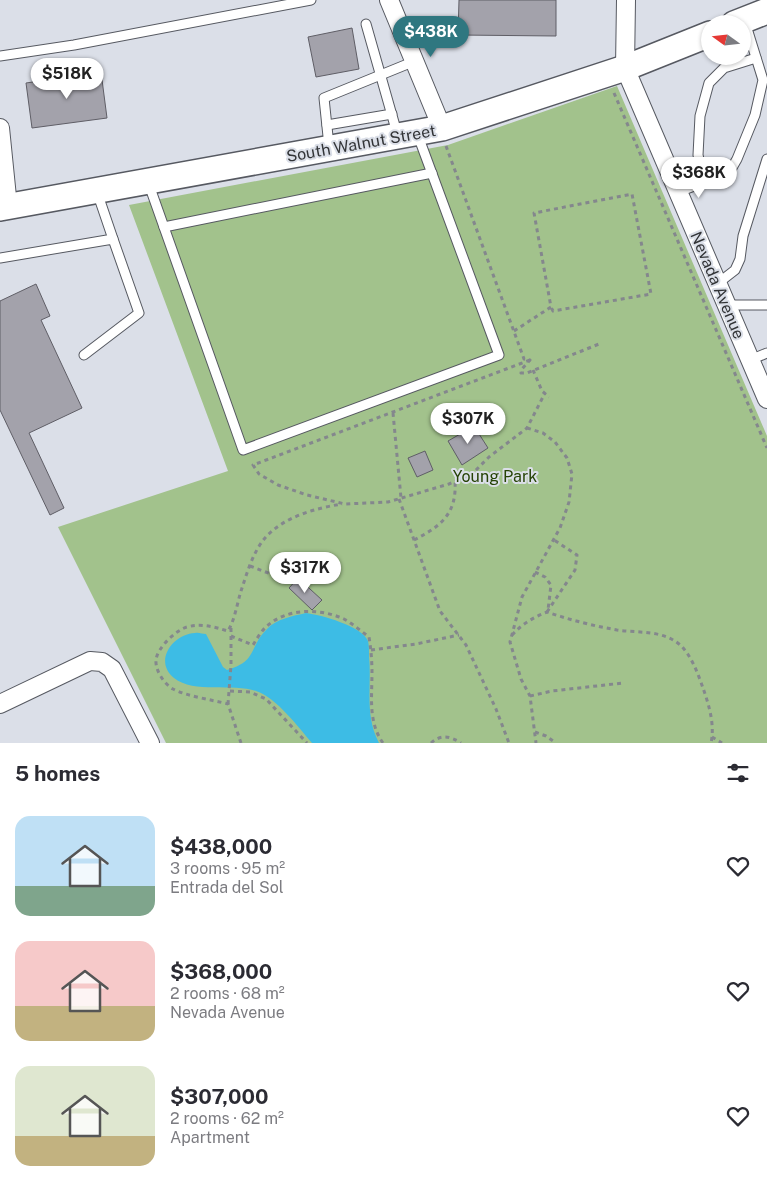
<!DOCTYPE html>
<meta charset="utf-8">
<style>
:root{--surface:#fff;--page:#f7f7f7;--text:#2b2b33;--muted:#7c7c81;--accent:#2f7780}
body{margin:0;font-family:"Public Sans",sans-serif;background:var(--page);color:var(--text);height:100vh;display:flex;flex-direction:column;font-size:19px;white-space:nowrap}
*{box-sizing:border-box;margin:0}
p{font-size:16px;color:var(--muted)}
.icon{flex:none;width:28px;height:28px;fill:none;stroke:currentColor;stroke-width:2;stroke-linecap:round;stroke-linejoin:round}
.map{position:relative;height:743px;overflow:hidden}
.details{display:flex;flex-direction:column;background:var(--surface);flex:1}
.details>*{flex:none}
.needle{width:32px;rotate:285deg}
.controls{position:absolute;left:701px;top:15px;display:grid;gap:10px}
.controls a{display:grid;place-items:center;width:50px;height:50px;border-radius:50%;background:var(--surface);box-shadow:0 1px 4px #0004;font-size:25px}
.price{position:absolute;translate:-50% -42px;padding:0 11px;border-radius:18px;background:#fff;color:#222;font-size:16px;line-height:32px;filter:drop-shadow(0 1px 2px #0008)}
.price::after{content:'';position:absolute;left:50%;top:30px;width:15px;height:11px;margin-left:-8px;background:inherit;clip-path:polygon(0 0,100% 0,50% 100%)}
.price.active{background:var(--accent);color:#fff}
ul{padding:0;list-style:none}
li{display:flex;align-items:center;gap:15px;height:125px;padding:0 15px}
li span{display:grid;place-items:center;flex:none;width:140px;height:100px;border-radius:15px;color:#555}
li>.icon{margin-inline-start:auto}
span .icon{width:60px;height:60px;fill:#fffc;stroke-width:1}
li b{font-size:21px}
h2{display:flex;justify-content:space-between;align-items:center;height:60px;padding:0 15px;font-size:21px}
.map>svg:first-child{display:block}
.green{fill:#a2c28c}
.water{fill:#3dbce5}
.building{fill:#a3a2ab;stroke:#5f5e66}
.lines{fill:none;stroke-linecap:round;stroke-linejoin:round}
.lane-casing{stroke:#565961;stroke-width:11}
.street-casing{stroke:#565961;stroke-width:20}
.secondary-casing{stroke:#565961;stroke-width:28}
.path{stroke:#84878d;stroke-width:3;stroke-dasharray:4 4;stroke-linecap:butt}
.lane{stroke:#fff;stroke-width:9}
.street{stroke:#fff;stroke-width:18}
.secondary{stroke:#fff;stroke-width:25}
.labels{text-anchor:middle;stroke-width:4;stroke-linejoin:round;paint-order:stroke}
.street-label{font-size:16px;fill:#323437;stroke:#dbdfe8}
.park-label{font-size:16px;fill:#264306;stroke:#dbdfe8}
</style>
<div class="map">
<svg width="767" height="743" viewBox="0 0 767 743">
<rect width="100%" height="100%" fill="#dbdfe8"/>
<!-- green -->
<path class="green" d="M617 86 767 436V743H166L58 527 228 471 129 205 448 145Z"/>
<!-- water -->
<path class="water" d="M306 613C321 615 362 626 368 641 369 645 369 651 369 656 372 686 364 714 379 743H312C298 727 277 698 256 691 233 683 194 694 174 678 153 661 173 634 195 633 199 632 202 634 206 634L223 667 227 670C258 661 248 648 267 629 276 619 293 616 306 613Z"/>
<!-- building -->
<g class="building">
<path d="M459 0H556V36L458 35Z"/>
<path d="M352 28 359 69 316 77 308 37Z"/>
<path d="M101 72 107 118 32 128 26 83Z"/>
<path d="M36 284 50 316 41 320 82 408 29 433 64 508 50 515 0 410V301Z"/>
<path d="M474 426 488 448 462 465 448 441Z"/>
<path d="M425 451 433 470 417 477 408 458Z"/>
<path d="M298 578 322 600 312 610 289 588Z"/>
</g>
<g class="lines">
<defs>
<g id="lane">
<path d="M366 24 397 133"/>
<path d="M0 56 74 45 311 0"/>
<path d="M327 125 392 114"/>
<path d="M329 146 324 98 415 61"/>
<path d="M148 182 243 450 499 355 417 133"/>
<path d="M704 182 698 155 700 116 709 83 724 68 756 58"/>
<path d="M97 192 113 239"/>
<path d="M678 192 729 173 737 159 755 115 763 80 745 22"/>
<path d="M164 227 432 173"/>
<path d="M0 258 113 239 139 313 84 355"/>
<path d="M717 284 735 270 740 259 743 236 767 159"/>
<path d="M727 305H767"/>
<path d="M750 360 767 353"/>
</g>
<g id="street">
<path d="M389 0 442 128"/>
<path d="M626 0 625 68 767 399"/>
<path d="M0 128 8 207"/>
<path d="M0 704 90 661 102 662 112 669 150 743"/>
</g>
<g id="secondary">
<path d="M734 24 767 11"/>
<path d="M0 208 442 128 625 68 710 34"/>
</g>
</defs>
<!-- lane casing -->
<use href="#lane" class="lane-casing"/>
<!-- street casing -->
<use href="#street" class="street-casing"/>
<!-- secondary casing -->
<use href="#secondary" class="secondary-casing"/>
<!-- path -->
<g class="path">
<path d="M614 93 767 448"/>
<path d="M446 146 524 359 530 360 522 369 521 373H527L599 344"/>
<path d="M514 331 551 307 534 213 632 194 651 294 553 311 551 307"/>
<path d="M530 360 253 465 259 474 278 485 307 495 345 504 388 502 449 484 472 474 489 457 527 428 545 393"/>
<path d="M533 370 542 391 549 397"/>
<path d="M393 413 401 498"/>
<path d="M527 428 543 433 555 442 567 458 572 474 569 502 560 528 522 597 510 642 521 679 530 696 536 743"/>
<path d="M399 499 440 611 466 645 496 709 509 743"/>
<path d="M414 540C441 526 457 514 455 481"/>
<path d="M250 566 289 581"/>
<path d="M535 572 545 577 551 585 548 610"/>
<path d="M547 612 575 570 577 555 554 540"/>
<path d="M512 635C522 624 534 617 547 612 570 620 594 626 617 630 638 633 662 630 679 644 691 654 698 674 703 688 709 705 715 725 711 743"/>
<path d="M231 636 253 645C257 639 261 631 267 626 287 608 320 608 344 619 353 624 361 631 369 637 371 649 372 661 372 673 372 697 368 722 383 743"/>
<path d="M371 650 416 644 459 635"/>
<path d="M230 691 250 692 266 699 307 743"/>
<path d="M530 696 552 691 623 683"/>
<path d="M228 704 231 665V628"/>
<path d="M535 732 546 736 556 743"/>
<path d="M712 737 722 743"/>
<path d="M241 743 228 704C213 700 186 696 173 689 164 684 155 670 156 660 157 648 176 630 187 627 202 623 214 627 228 631 235 619 237 604 241 591 247 573 253 552 265 538 283 517 316 508 342 504"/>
<path d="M431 743C441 734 450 736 461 743"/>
</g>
<!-- lane -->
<use href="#lane" class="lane"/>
<!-- street -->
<use href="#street" class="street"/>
<!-- secondary -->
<use href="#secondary" class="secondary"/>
</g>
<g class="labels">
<!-- street labels -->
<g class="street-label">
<text transform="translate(361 143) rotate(-10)" y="6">South Walnut Street</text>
<text transform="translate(718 285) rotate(67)" y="6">Nevada Avenue</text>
</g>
<!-- park labels -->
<g class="park-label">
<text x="495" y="482">Young Park</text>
</g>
</g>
</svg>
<div class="controls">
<a><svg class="needle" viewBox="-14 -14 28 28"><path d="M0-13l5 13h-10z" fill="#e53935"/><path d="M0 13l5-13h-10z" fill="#7c7c81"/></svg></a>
</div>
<b class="price active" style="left:431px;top:58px">$438K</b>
<b class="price" style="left:67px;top:100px">$518K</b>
<b class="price" style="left:699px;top:199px">$368K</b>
<b class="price" style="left:468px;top:445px">$307K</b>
<b class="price" style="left:305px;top:594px">$317K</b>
</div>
<section class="details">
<h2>5 homes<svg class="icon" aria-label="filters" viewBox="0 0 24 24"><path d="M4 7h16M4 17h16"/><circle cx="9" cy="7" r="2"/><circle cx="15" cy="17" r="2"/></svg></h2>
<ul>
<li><span style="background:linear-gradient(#bfe0f5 70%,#7fa58c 0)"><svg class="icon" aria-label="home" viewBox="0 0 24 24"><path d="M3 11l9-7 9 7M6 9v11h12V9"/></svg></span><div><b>$438,000</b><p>3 rooms · 95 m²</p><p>Entrada del Sol</p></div><svg class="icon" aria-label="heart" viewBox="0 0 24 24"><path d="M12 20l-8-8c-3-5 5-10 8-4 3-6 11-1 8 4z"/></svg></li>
<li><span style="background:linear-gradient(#f6c9c9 65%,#c2b280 0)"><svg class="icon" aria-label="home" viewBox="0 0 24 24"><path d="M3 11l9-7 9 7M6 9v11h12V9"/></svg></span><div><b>$368,000</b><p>2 rooms · 68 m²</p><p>Nevada Avenue</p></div><svg class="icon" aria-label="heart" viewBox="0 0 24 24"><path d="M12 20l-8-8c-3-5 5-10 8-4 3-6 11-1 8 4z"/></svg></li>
<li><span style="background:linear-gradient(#dfe7d0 70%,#c2b280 0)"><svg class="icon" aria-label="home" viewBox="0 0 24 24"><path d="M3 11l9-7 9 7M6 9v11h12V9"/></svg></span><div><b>$307,000</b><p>2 rooms · 62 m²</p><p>Apartment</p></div><svg class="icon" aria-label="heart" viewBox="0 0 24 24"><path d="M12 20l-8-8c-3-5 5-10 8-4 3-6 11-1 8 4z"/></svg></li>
</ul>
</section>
